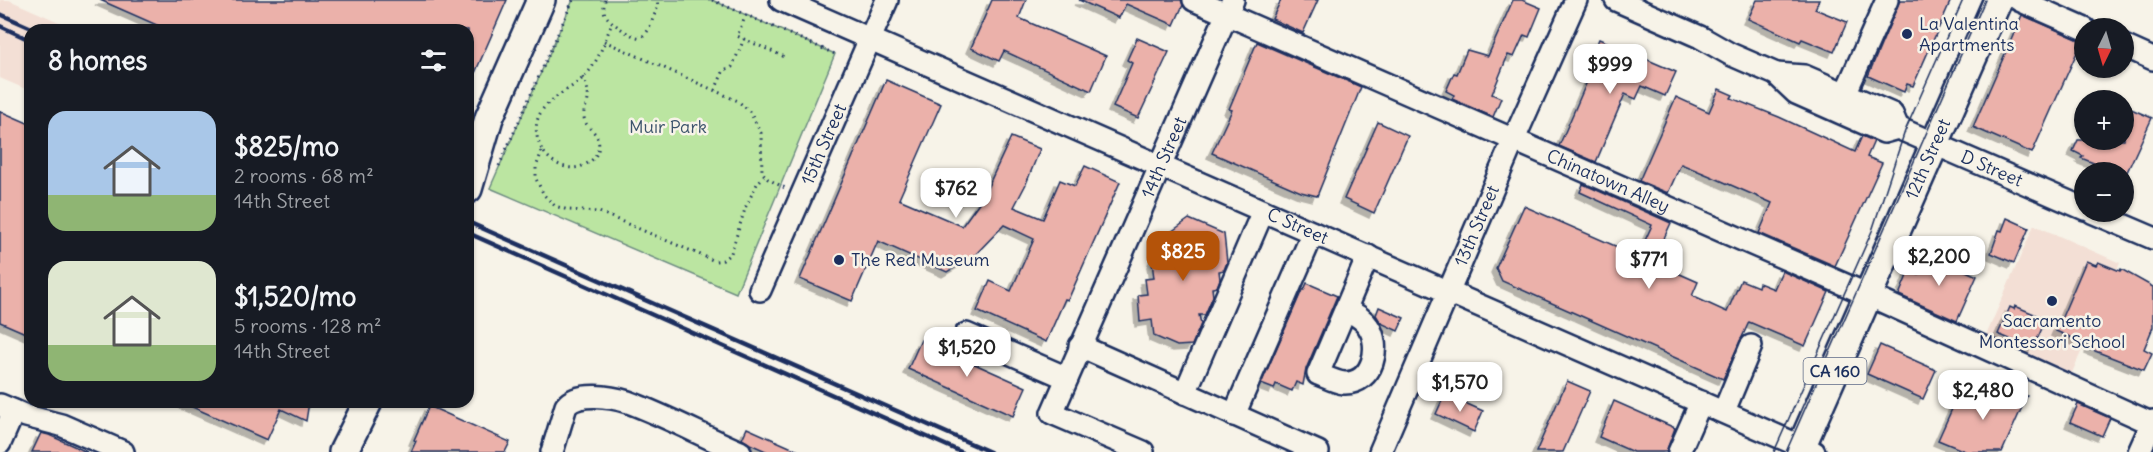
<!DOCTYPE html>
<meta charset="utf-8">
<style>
:root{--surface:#171b24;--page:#20242c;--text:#f1f3f6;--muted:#9ea1a6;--accent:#b45309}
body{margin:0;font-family:Delius,sans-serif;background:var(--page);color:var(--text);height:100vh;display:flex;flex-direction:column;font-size:22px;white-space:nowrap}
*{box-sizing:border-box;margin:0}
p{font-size:20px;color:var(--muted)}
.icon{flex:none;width:33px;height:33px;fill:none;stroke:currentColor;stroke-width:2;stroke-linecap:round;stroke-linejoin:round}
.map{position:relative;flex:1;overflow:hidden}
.panel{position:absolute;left:24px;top:24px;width:450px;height:384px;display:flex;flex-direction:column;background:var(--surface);border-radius:18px;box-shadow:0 2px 4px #0004}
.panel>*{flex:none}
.needle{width:39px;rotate:185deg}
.fabs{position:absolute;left:2074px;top:18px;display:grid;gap:12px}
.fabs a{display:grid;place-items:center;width:60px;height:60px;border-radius:50%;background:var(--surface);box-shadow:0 2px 4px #0004;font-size:30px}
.price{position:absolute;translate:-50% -51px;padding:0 14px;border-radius:12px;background:#fff;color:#222;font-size:20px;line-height:39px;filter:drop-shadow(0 2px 3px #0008)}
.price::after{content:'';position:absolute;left:50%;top:36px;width:18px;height:14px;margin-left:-9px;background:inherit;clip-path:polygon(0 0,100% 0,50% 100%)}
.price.selected{background:var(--accent);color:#fff}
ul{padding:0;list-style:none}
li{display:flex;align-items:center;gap:18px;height:150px;padding:0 24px}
li span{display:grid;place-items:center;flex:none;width:168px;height:120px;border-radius:18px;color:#555}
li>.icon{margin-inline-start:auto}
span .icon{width:72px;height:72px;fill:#fffc;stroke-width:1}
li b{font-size:26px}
h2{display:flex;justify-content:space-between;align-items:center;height:72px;padding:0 24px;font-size:26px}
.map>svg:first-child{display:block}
.built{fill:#f3dfd5}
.green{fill:#bbe5a1;stroke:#6b8a80;stroke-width:1.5}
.building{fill:#ebb1aa;stroke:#1b2f5e;stroke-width:1.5;filter:url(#shadow)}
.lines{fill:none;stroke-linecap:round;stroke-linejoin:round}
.minor-casing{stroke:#1b2f5e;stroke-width:26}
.major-casing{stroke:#1b2f5e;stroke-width:32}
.path{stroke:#1b2f5e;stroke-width:3;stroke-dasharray:1.5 4.5;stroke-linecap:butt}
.minor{stroke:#f7f3e8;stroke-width:21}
.major{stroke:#f7f3e8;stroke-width:27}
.tram{stroke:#1b2f5e;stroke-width:1.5}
.rail{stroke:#1b2f5e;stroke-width:4.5}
.poi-dot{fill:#1b2f5e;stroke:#f7f3e8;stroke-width:2}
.labels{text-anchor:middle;stroke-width:5;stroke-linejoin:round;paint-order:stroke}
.shield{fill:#f7f3e8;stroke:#5d6a87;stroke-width:1.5}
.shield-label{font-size:16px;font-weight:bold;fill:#1b2f5e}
.poi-label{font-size:18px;fill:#1b2f5e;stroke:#f7f3e8;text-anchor:start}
.park-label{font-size:18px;fill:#3b536b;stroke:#f7f3e8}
.street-label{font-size:18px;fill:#1b2f5e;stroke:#f7f3e8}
</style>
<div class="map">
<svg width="2153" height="452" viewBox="0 0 2153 452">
<defs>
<filter id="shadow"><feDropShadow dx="-5" dy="5" stdDeviation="0" flood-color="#0004"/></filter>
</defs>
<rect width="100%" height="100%" fill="#f7f3e8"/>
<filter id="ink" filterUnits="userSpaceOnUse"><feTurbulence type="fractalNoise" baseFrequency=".0167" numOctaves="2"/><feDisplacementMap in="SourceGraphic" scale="12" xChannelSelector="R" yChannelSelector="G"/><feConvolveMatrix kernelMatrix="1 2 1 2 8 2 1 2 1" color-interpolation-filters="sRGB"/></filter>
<g filter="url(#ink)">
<!-- built -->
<g class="built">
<path d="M0 0H9L77 30H30V91L0 78Z"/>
<path d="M2034 225 2120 263 2071 375 1985 338Z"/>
</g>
<!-- green -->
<path class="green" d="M573 0H712L835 54 736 293 490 188Z"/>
<!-- building -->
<g class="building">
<path d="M100 0H507L468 89V30H168Z"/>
<path d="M992 0H1026L1019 18 1106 56 1091 91 1004 51 999 61 971 48Z"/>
<path d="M1079 0H1181L1183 5 1174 25 1126 4 1119 18Z"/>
<path d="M1281 0H1318L1303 33 1272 19Z"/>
<path d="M1513 0H1522L1541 8 1529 37 1524 35 1514 57 1508 55 1492 94 1501 98 1493 117 1452 99 1454 95 1446 91 1454 73 1457 74 1467 50 1488 56Z"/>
<path d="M1757 0H1819L1815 9 1847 22 1834 52 1802 39 1800 42 1748 19Z"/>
<path d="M1900 0H1951L1913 86 1907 84 1904 92 1868 76Z"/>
<path d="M2022 15 2082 41 2032 153 1973 127Z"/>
<path d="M1137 38 1169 52 1138 118 1113 107 1132 63 1127 60Z"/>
<path d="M1599 39 1676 72 1665 96 1642 86 1636 99 1625 94 1596 162 1559 146 1589 77 1583 75Z"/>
<path d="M1257 42 1361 87 1317 196 1301 192 1212 153 1232 110 1229 109Z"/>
<path d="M886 80 941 104 899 199 962 226 983 197 1011 137 1040 149 1026 184 1014 207 1043 219 1060 180 1075 186 1085 166 1120 182 1068 300 1065 299 1046 342 977 311 990 281 1011 291 1034 239 1004 225 974 256 947 272 878 241 852 301 800 279Z"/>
<path d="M1719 89 1733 95 1731 98 1779 117 1855 152 1862 136 1874 141 1867 157 1882 163 1835 266 1759 233 1772 203 1710 176 1681 164 1668 193 1639 181 1676 97 1709 112Z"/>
<path d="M2124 106 2152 118 2127 172H2093L2096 164 2081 158 2083 156 2073 151 2078 140H2124Z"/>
<path d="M0 111 30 124V335L0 322Z"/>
<path d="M1378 122 1408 136 1374 213 1344 199Z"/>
<path d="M1583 184 1671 223 1653 262 1698 282 1692 296 1727 312 1741 280 1758 287 1759 283 1774 289 1782 271 1829 292 1805 346 1749 322 1723 379 1502 281 1496 268 1524 206 1638 256 1652 225 1580 192Z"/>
<path d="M2007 218 2029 228 2014 263 1991 253 1999 230 2002 231Z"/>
<path d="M1189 219 1224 234 1227 262 1224 270 1219 271 1220 279 1217 287 1212 288 1213 296 1205 315H1199L1201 324 1192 345 1177 346 1154 336 1152 320 1140 322 1138 295 1147 294 1145 279 1154 278 1152 262 1164 237Z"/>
<path d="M1928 254 1977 276 1957 321 1899 295 1909 271 1919 275Z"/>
<path d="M2086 261 2096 265 2098 262 2120 271 2121 269 2153 287V327L2144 349 2152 353 2144 370 2090 349 2091 346 2056 331Z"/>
<path d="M1307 283 1337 296 1306 369 1303 385 1296 382 1292 391 1276 384 1274 389 1261 384 1302 290H1304Z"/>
<path d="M2015 306 2046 319 2033 349 1998 334 2010 307 2014 309Z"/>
<path d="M1379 307 1404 318 1398 331 1381 323 1376 315Z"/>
<path d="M921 340 1026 387 1013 416 908 369Z"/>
<path d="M1880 345 1936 370 1923 399 1867 374Z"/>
<path d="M1567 381 1590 391 1563 452H1536Z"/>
<path d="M1998 383 2027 396 2002 452H1967L1938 440 1961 389 1990 402Z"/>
<path d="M1445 394 1483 411 1474 432 1436 414Z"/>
<path d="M1614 401 1675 428 1666 452H1633L1599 437Z"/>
<path d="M181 402H309L306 421 281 409 267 440Z"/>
<path d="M2078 404 2110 418 2102 436 2070 422Z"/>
<path d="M429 406 510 442 505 452H411L416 441 414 440Z"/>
<path d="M747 428 801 452H768L750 444 742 439Z"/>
<path d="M41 433 49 435 87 452H32Z"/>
</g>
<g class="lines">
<defs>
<g id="minor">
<path id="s1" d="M781 0 1814 452"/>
<path id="s2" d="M1194 0 1857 290 2153 424"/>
<path id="s3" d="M1616 0 1700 37 1730 54 1776 74 1796 93 1884 132 1898 128 1905 131 2085 209"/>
<path d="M2019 0 2085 29"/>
<path d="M2124 46 2153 59"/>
<path d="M1776 74 1804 76 1892 114 1898 128"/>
<path d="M1845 94 1887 0"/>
<path d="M2092 212 2153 238"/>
<path id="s4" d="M760 290 887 0"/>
<path d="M1346 309C1354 314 1363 318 1368 326 1382 346 1373 384 1344 383 1335 382 1326 377 1318 374L1368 256"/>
<path d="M966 334 1067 378"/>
<path d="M1080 346 1318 452"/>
<path d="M1185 393 1263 211"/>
<path d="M0 405 26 416 61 425 123 452"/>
<path d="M1724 411 1751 346"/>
<path d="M1234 415 1313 233"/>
<path d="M0 443 14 411"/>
<path d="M552 452 566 406C578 391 612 397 628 402 666 416 703 436 740 452"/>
<path id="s5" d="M1143 452 1052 413 1233 0"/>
<path id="s6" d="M1380 452 1514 139 1576 0"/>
<path d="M1679 452 1701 402"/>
<path d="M2139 452 2153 421"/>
</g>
<g id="major">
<path d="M468 189 489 118 541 0"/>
<path d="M343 452 368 402"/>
<path id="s7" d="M1799 452 1998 0"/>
</g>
</defs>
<!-- minor casing -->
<use href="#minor" class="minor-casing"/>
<!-- major casing -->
<use href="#major" class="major-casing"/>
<!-- path -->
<g class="path">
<path d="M605 0C604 5 603 9 605 14 608 21 633 39 640 37 648 35 651 24 653 18 656 11 659 7 657 0"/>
<path d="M712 0 835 54"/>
<path d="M746 15 737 36 785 57"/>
<path d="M604 41 738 101 750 112 761 133 762 172 768 179 785 188"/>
<path d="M583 77C587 86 590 94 587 104 585 108 583 112 584 117 585 126 591 128 596 135 603 147 596 160 584 165 575 170 563 168 554 162 545 156 539 147 537 136 531 102 566 95 585 76 599 61 605 40 612 23"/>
<path d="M715 90 724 70 732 67 744 39"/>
<path d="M542 151 536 167V179L544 195 555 206 568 210 599 212 715 261 723 260 731 253 746 206 757 184 764 176"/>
<path d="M499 166 573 0"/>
</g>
<!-- minor -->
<use href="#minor" class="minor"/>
<!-- major -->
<use href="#major" class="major"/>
<!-- tram -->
<g class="tram">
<path d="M1774 452 1872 231 1905 131 1963 0"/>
<path d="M1786 452 1985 0"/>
</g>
<!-- rail -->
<g class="rail">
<path d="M0 14 36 30"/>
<path d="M0 26 30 40"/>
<path d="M468 222 990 452"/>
<path d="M468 233 961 452"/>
</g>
</g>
</g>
<!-- markers -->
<g class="poi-dot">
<circle cx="1907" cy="34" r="6"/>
<circle cx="839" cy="260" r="6"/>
<circle cx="2052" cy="301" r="6"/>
</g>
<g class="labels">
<!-- shield labels -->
<rect class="shield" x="1803.5" y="358" width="63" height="26" rx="4.5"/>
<g class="shield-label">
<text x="1835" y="377">CA 160</text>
</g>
<!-- poi labels -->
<g class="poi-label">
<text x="1919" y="30">La Valentina<tspan x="1919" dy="21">Apartments</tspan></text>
<text x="851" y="266">The Red Museum</text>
<text x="2052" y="327" text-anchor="middle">Sacramento<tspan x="2052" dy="21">Montessori School</tspan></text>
</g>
<!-- park labels -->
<g class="park-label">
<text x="668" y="133">Muir Park</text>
</g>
<!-- street labels -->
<g class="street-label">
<text dy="6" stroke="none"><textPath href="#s4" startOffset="159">15th Street</textPath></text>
<text dy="6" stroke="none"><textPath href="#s5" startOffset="378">14th Street</textPath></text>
<text dy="6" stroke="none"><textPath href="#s7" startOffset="320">12th Street</textPath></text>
<text dy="6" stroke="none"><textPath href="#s3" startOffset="417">D Street</textPath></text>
<text dy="6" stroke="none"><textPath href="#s2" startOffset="452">Chinatown Alley</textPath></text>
<text dy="6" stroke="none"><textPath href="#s6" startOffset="246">13th Street</textPath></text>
<text dy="6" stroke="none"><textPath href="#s1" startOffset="564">C Street</textPath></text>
</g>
</g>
</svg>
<div class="fabs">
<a><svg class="needle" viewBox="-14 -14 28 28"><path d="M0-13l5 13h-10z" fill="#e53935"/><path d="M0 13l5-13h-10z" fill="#9ea1a6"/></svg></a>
<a>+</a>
<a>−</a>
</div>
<b class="price" style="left:1610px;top:95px">$999</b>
<b class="price" style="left:956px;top:219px">$762</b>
<b class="price selected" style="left:1183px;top:282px">$825</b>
<b class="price" style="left:1939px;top:287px">$2,200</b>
<b class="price" style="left:1649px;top:290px">$771</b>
<b class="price" style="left:967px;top:378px">$1,520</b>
<b class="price" style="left:1460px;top:413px">$1,570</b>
<b class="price" style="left:1983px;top:421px">$2,480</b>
<section class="panel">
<h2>8 homes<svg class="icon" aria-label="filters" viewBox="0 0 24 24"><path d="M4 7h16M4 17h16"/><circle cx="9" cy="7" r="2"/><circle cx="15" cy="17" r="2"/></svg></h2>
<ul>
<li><span style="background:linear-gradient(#a9c7e8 70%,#8fb573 0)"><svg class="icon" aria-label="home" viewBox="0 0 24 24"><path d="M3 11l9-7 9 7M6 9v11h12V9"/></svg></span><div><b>$825/mo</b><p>2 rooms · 68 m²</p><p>14th Street</p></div></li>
<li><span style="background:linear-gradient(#dfe7d0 70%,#8fb573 0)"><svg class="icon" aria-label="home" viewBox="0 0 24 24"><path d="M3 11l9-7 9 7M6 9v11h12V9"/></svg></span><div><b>$1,520/mo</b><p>5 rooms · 128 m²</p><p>14th Street</p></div></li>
</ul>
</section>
</div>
